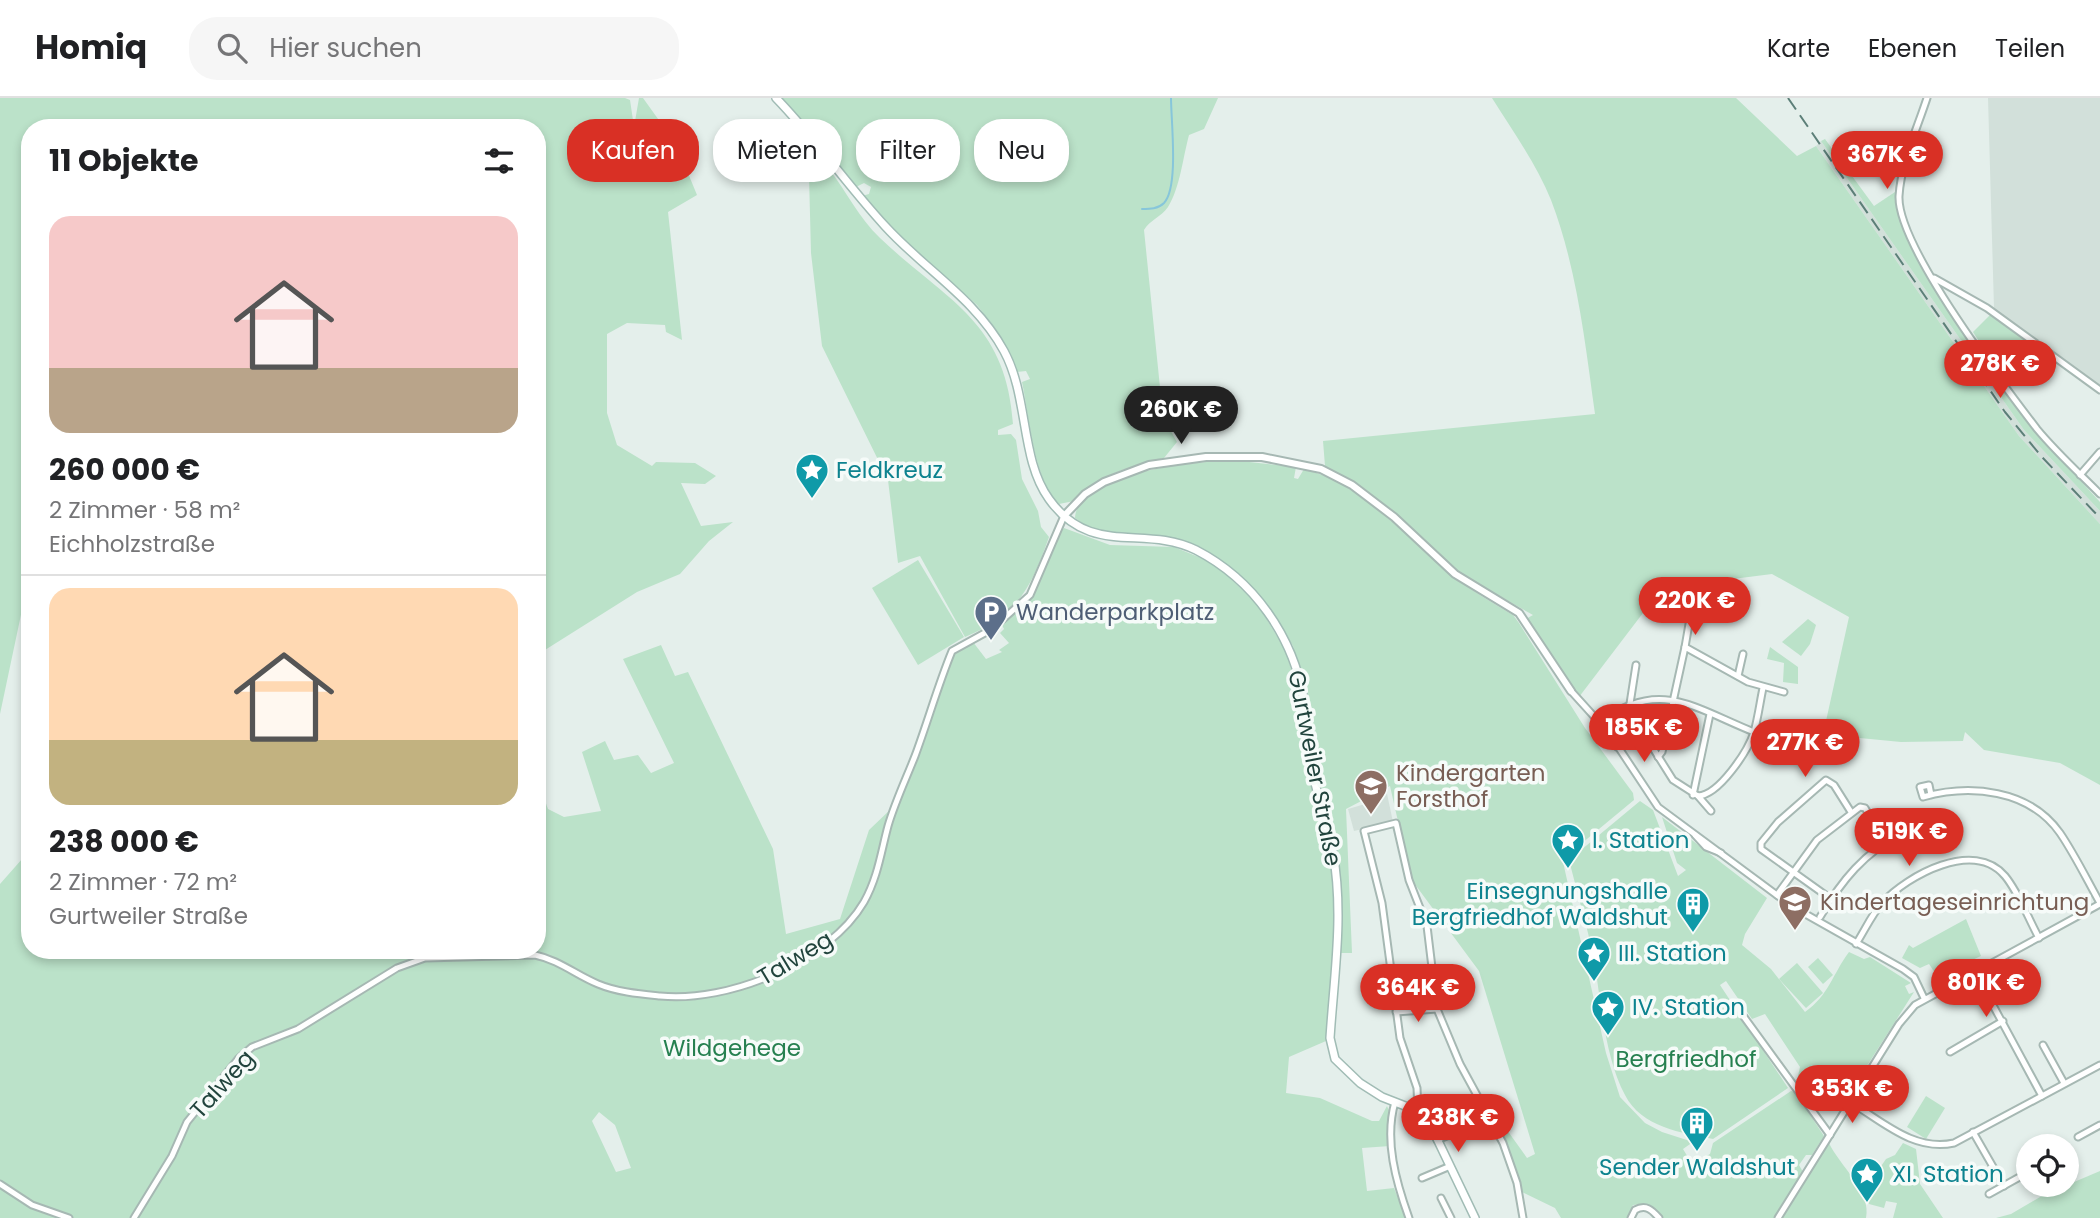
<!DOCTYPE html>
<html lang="de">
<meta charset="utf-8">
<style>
:root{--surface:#fff;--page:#f6f6f6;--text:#202124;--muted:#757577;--line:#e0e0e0;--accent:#d93025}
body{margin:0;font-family:Poppins,sans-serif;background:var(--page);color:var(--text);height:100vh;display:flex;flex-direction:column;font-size:26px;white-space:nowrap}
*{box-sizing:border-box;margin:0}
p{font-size:23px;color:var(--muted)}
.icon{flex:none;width:38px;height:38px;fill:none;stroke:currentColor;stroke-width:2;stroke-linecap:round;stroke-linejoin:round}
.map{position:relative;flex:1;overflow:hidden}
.panel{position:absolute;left:21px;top:21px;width:525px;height:840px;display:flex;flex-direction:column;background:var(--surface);border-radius:28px;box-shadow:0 4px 10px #0003}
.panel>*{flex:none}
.hud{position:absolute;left:567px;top:21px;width:665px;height:63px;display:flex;gap:14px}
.fabs{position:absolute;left:2016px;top:1036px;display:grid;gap:14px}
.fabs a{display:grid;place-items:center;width:63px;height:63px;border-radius:50%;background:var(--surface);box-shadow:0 4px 10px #0003;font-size:35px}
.price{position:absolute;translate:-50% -60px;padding:0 16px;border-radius:24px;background:var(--accent);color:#fff;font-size:23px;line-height:46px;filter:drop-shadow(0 2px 4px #0008)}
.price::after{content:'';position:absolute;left:50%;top:42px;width:21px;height:16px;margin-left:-10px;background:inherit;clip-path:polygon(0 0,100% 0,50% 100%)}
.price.current{background:#222;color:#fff}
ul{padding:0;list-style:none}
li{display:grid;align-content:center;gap:14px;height:371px;padding:0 28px}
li+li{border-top:2px solid var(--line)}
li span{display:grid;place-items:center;height:217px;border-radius:21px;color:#555}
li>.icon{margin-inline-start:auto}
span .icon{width:126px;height:126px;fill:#fffc;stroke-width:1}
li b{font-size:30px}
h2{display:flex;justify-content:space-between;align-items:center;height:84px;padding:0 28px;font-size:30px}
.tag{padding:0 24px;border-radius:28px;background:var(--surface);box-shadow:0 4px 10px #0003;font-size:24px;line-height:63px}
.tag.current{background:var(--accent);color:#fff}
header{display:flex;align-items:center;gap:42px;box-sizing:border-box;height:98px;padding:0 35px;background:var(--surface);border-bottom:2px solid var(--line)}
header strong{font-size:33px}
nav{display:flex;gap:38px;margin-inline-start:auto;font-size:24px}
.search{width:490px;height:63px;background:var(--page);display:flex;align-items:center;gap:18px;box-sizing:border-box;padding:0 24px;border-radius:28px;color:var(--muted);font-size:26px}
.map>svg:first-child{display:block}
.built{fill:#d2e0da}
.green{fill:#bbe2c9;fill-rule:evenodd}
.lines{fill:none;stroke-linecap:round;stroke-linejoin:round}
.stream{stroke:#87c6da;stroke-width:2}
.minor-casing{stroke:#a6b8b3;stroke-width:9}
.tertiary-casing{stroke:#a6b8b3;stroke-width:10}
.secondary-casing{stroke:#a1bcb5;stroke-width:10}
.minor{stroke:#fff;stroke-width:5}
.tertiary{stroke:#fff;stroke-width:6}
.secondary{stroke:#fff;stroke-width:7}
.rail{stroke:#5c7f78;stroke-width:2;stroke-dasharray:14 7;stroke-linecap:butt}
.labels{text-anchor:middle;stroke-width:7;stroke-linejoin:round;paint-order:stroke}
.culture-label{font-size:23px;fill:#0d838f;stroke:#f6fbf9;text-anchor:start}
.service-label{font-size:23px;fill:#4e5e75;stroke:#f6fbf9;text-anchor:start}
.street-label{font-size:23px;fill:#21443d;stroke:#f6fbf9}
.education-label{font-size:23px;fill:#785e54;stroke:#f6fbf9;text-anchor:start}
.park-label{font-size:23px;fill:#268050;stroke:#f6fbf9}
</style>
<header>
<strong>Homiq</strong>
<div class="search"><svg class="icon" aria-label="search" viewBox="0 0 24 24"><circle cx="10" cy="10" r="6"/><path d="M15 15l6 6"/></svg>Hier suchen</div>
<nav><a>Karte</a><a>Ebenen</a><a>Teilen</a></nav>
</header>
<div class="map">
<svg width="2100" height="1120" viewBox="0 0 2100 1120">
<rect width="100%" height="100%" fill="#e4efeb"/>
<!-- built -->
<g class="built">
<path d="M1988 0H2100V296L1991 216 1994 210Z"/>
<path d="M1821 43 2024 332 2100 413V426L2019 338 1816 48Z"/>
<path d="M1386 691 1393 724 1354 733 1348 711 1372 704 1371 699Z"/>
</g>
<!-- green -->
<g class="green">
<path d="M0 0H625L630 2 634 29 639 0H643L676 46 697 97 668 114 682 242 666 234 665 227 627 225 607 236V315L617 347 652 368 656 364 695 365 716 378 705 386 681 385 701 428 733 424 709 443 680 476 637 494 537 557V30H30V474L0 616Z"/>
<path d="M782 0H1218L1204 31 1189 37C1183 59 1180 90 1168 109 1161 119 1150 122 1144 132L1163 319 1177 344 1164 360 1122 372 1103 380 1074 403 1059 406C1034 384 1029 317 1022 284L1030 281 1026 273 1017 274 995 230 977 207 887 128 862 98 869 96 871 89 864 85 854 90Z"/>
<path d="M1492 0H1736L1797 58 1816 48 2019 338 2100 426V687L2060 665 1984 652 1965 634 1963 643 1901 644 1839 638 1827 640 1824 632 1849 519 1772 476 1662 490 1579 599 1526 521 1533 517 1457 474 1396 417 1325 368 1323 343 1595 316C1585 244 1577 170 1551 102 1537 67 1512 32 1492 0Z"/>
<path d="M1825 41 1874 108 1895 94 1909 144 1961 232 2035 333 2100 404V413L2024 332 1821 43Z"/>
<path d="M821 70 829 71C847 94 858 119 880 140 946 203 1006 222 1013 326L998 332V337L1011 336 1016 342 1022 381 1038 413 1041 429 1049 439C1031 490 1018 517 965 539L920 458 898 465 888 382 822 248 811 155 809 78Z"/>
<path d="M1991 216 2029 244 2000 276 1973 234Z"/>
<path d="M1231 362 1296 369 1294 380 1298 381 1304 371C1366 387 1405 440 1453 478 1472 493 1493 505 1513 517L1519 525 1585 630 1633 695 1634 702 1564 760 1563 764 1606 955 1620 999 1645 1025 1662 1034 1693 1044 1683 1051 1692 1066 1710 1056 1713 1045 1791 993 1795 994 1824 1038 1812 1057H1806L1799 1067 1803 1074 1774 1120H1663C1653 1109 1648 1106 1633 1107L1627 1120H1561L1555 1110 1522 1094 1520 1082 1492 1019 1497 1018 1527 1060 1535 1056 1479 873 1411 781 1390 688 1346 711 1352 855H1341L1340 800 1314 670 1306 602 1293 548 1278 523 1245 483 1193 448 1095 434 1075 420C1077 373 1197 364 1231 362Z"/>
<path d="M1064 430 1110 447 1174 449 1206 462 1224 474 1258 507 1286 553 1300 603 1308 672 1333 780 1334 855 1326 943 1289 959 1286 995 1320 1000 1372 1023H1379L1387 1008 1390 1015V1048L1362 1050 1367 1093 1394 1090 1406 1120H0V786L30 752V852H537V681L548 711 564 719 601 713 582 654 605 643 614 662 638 657 651 675 674 665 623 561 661 547 675 578 688 574 773 751 786 836 840 821 869 732 893 709 931 602 955 555 973 544 986 561 1002 554 999 552 1009 545 1000 535 1004 531 1002 527 1033 498 1055 439ZM599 1014 615 1027 631 1070 616 1074 592 1023Z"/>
<path d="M918 462 964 539 918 567 872 490Z"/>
<path d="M1808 521 1816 527 1810 546 1801 558 1782 544Z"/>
<path d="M1770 549 1798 569V586L1783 584 1784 565 1767 561Z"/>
<path d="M1640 703 1653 712 1678 778 1686 772 1677 765 1662 719 1767 800 1745 836 1742 847 1771 871 1805 914C1829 897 1832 877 1849 854L1864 861 1870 859 1911 885 1905 888 1909 896 1914 894 1851 993 1812 968 1798 989 1796 987 1800 969 1765 916 1752 921 1726 883 1720 887 1788 990 1713 1041C1682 1035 1641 1029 1625 997 1604 958 1601 900 1593 856 1586 825 1577 794 1569 762Z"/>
<path d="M1966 821 1981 858 1937 878 1929 866 1920 870 1902 860 1909 847 1913 850Z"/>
<path d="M1818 860 1833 877 1823 886 1808 869Z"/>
<path d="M1797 865 1823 895 1806 910 1779 881Z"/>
<path d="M1926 998 1945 1010 1926 1041 1907 1029Z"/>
<path d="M1829 1045C1839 1067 1872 1094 1866 1120H1782Z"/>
<path d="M1903 1045 1916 1051 1920 1086 1943 1120H1893L1897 1105 1886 1103 1884 1110 1869 1106 1864 1093 1886 1061 1895 1057Z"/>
<path d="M2100 1073V1120H1996L2011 1116 2057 1089 2060 1090Z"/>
</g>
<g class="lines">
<!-- stream -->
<path class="stream" d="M1142 111C1150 111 1158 111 1164 105 1179 89 1171 23 1171 0"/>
<defs>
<g id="minor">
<path d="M1927 0C1917 31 1901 65 1899 98 1897 148 2004 288 2037 331 2056 354 2079 375 2100 396"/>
<path d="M1934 180 1987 210 2100 292"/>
<path d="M2080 377 2100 354"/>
<path d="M1685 549 1689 526"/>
<path d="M1636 567 1629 612 1673 682 1698 698C1719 697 1748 653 1754 634 1758 620 1760 604 1763 590"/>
<path d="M1738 578 1743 556"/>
<path d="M1571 593 1609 635 1658 709 1793 809 1903 871 1914 879 1924 900"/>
<path d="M1600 624C1660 580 1694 610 1754 634"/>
<path d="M1600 624 1605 639 1617 649"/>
<path d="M1658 659 1662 654 1685 549 1748 584 1784 594"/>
<path d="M1693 697 1710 616"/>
<path d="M1931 697 1929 687 1920 689 1923 699C1970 686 2029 691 2060 735 2075 757 2087 782 2100 805"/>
<path d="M1698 698 1711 713"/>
<path d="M1695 737 1706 749 1721 755"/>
<path d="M1777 797 1817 742 1860 709 1865 710 1885 744"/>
<path d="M1831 801 1761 751V745L1778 724 1826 682 1834 687 1851 714"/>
<path d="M1820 819C1842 782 1864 755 1902 735"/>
<path d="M1856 846C1865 832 1872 816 1882 805 1908 777 1974 741 2005 778 2019 795 2028 820 2039 840"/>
<path d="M1975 874 2042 998"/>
<path d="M1396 914 1437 911"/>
<path d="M1744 919 1830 1037"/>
<path d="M2043 947 2064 985"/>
<path d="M1950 954 2003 923"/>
<path d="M1395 1004C1384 1042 1396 1084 1409 1120"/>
<path d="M1850 1004C1882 1023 1914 1054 1954 1045L2100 967"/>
<path d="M1418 1013 1417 990 1400 940 1382 805 1364 733 1396 725 1409 782 1427 828 1437 911 1460 966 1503 1045 1517 1085 1523 1120"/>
<path d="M1973 1034 2004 1088"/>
<path d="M2078 1039 2100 1027"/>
<path d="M1437 1042 1490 1020"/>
<path d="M1422 1080 1448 1069"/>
<path d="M0 1086 32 1107 69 1120"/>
<path d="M1989 1096 2025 1076"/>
<path d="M1441 1100 1451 1120"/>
<path d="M134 1120 172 1058 187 1024 238 961 252 949 298 931 397 870 425 860 535 857C559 862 576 877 598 886 617 894 640 896 660 898 728 905 829 864 864 804 878 779 881 754 888 728 895 704 906 681 915 658 928 623 938 587 952 553L992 531 1030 497 1064 418"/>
<path d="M1631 1120 1635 1112C1646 1106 1652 1112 1659 1120"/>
<path d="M1778 1120 1899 926 1915 907 2100 806"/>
</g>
<path id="tertiary" d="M1064 418 1085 396 1104 384 1149 367 1206 359H1262L1321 371 1352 387 1394 419 1455 476 1519 515 1571 593"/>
<path id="secondary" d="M776 0C815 40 847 87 885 128 924 171 976 201 1004 253 1029 299 1020 361 1049 401 1091 460 1143 426 1196 452 1254 482 1293 538 1304 602 1307 625 1307 650 1312 673 1318 700 1328 727 1333 755 1344 816 1334 878 1330 940L1335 961 1360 985 1382 999 1418 1013 1429 1024 1475 1120"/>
</defs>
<!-- minor casing -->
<use href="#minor" class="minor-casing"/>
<!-- tertiary casing -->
<use href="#tertiary" class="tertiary-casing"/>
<!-- secondary casing -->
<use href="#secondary" class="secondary-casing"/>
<!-- minor -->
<use href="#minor" class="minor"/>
<!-- tertiary -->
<use href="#tertiary" class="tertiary"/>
<!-- secondary -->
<use href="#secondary" class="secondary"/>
<!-- rail -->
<path class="rail" d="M1788 0 2005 314 2041 358 2100 420"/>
</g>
<!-- icons -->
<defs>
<symbol id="sight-pin" viewBox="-11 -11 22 30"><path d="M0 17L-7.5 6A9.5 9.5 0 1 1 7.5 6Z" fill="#0f9aa8" stroke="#f6fbf9"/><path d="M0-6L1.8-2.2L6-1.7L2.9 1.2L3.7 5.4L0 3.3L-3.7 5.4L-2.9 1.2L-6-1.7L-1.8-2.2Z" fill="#fff"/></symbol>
<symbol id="parking-pin" viewBox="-11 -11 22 30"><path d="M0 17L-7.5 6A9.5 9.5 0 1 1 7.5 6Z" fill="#5c6f8a" stroke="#f6fbf9"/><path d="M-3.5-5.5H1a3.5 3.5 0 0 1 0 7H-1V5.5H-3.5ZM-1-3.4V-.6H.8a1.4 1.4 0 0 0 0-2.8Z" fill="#fff"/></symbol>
<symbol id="school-pin" viewBox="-11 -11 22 30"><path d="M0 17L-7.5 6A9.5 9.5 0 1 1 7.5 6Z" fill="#8d6e63" stroke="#f6fbf9"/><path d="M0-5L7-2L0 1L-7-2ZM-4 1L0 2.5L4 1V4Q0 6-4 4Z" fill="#fff"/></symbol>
<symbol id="building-pin" viewBox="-11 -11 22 30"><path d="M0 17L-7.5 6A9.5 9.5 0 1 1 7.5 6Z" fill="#0f9aa8" stroke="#f6fbf9"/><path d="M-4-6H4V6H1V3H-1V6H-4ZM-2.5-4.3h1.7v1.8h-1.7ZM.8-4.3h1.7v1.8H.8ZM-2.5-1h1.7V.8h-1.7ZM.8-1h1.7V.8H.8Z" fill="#fff"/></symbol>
</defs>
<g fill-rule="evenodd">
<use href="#sight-pin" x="793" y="353" width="38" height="52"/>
<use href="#parking-pin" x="972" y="495" width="38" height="52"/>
<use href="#school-pin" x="1352" y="669" width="38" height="52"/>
<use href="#sight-pin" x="1549" y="723" width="38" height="52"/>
<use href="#school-pin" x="1776" y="785" width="38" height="52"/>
<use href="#building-pin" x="1674" y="787" width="38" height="52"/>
<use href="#sight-pin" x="1575" y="836" width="38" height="52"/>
<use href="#sight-pin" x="1589" y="890" width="38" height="52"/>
<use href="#building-pin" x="1678" y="1006" width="38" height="52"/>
<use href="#sight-pin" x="1848" y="1057" width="38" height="52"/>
</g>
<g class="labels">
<!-- culture labels -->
<g class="culture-label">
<text x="836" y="380">Feldkreuz</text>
<text x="1592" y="750">I. Station</text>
<text x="1668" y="801" text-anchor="end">Einsegnungshalle<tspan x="1668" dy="26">Bergfriedhof Waldshut</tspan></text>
<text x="1618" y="863">III. Station</text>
<text x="1632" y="917">IV. Station</text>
<text x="1697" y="1077" text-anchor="middle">Sender Waldshut</text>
<text x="1892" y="1084">XI. Station</text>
</g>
<!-- service labels -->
<g class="service-label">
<text x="1016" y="522">Wanderparkplatz</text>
</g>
<!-- street labels -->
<g class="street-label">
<text transform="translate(1315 670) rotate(79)" y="8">Gurtweiler Straße</text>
<text transform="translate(795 860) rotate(-31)" y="8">Talweg</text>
<text transform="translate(222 986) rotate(-48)" y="8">Talweg</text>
</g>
<!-- education labels -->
<g class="education-label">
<text x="1396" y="683">Kindergarten<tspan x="1396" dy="26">Forsthof</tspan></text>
<text x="1820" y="812">Kindertageseinrichtung</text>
</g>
<!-- park labels -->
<g class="park-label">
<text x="732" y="958">Wildgehege</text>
<text x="1686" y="969">Bergfriedhof</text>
</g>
</g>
</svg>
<div class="fabs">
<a><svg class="icon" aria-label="locate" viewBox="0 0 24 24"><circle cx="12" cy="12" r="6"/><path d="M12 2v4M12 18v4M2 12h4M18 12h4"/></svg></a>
</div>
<b class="price" style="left:1887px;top:93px">367K €</b>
<b class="price" style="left:2000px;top:302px">278K €</b>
<b class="price current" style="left:1181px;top:348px">260K €</b>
<b class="price" style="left:1695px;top:539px">220K €</b>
<b class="price" style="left:1644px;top:666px">185K €</b>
<b class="price" style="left:1805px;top:681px">277K €</b>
<b class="price" style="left:1909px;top:770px">519K €</b>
<b class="price" style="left:1986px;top:921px">801K €</b>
<b class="price" style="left:1418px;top:926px">364K €</b>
<b class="price" style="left:1852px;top:1027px">353K €</b>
<b class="price" style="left:1458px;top:1056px">238K €</b>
<div class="hud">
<a class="tag current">Kaufen</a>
<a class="tag">Mieten</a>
<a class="tag">Filter</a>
<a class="tag">Neu</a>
</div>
<section class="panel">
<h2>11 Objekte<svg class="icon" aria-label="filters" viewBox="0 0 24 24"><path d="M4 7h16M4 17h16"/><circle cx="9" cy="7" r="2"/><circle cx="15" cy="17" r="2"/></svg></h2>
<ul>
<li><span style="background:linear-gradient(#f6c9c9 70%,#b9a48a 0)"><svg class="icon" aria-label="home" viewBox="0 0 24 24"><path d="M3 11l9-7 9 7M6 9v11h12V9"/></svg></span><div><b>260 000 €</b><p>2 Zimmer · 58 m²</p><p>Eichholzstraße</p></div></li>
<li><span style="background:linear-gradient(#ffd9b3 70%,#c2b280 0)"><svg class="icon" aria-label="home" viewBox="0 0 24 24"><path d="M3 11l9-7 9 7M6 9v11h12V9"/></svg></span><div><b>238 000 €</b><p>2 Zimmer · 72 m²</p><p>Gurtweiler Straße</p></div></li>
</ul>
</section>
</div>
